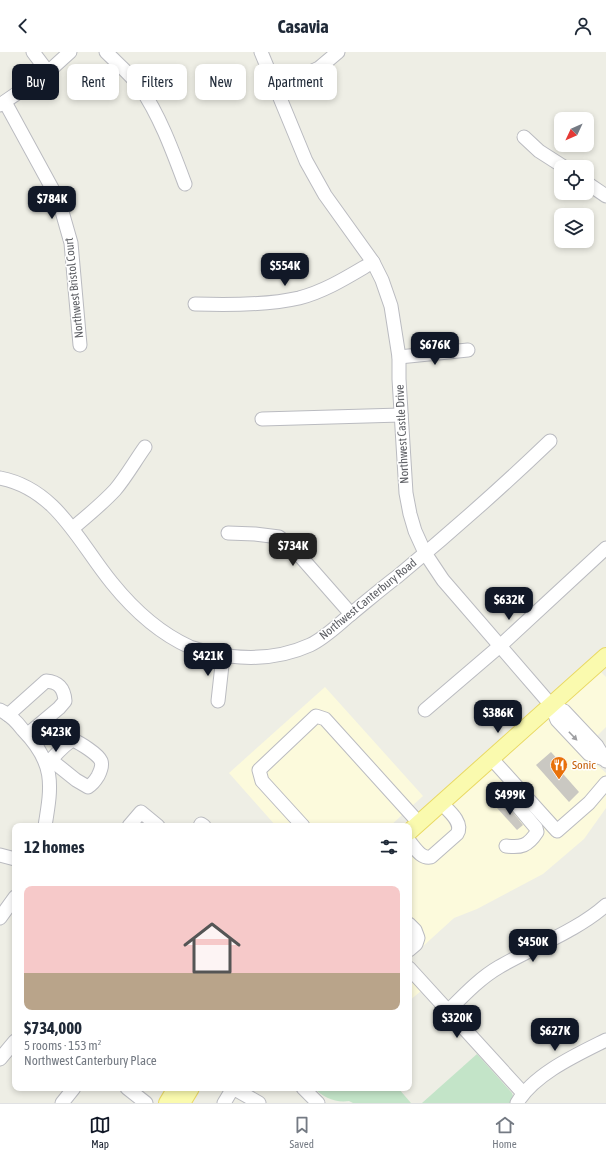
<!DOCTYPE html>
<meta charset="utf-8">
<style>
:root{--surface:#fff;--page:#f6f6f7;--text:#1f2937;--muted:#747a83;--line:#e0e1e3;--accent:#111827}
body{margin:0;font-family:"Asap Condensed",sans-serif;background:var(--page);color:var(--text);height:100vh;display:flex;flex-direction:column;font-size:15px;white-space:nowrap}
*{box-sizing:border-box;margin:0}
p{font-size:13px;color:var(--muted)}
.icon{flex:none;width:22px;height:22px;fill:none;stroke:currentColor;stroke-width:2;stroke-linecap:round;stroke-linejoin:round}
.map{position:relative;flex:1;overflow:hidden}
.details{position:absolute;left:12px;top:771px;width:400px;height:268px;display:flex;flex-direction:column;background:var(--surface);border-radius:8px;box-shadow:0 2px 6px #0003}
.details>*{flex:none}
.banner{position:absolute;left:12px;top:12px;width:400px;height:36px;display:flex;gap:8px}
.needle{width:26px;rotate:226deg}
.buttons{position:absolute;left:554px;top:60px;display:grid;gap:8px}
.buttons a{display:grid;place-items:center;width:40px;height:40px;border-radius:8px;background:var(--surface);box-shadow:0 2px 6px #0003;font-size:20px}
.price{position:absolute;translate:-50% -34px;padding:0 9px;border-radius:8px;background:var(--accent);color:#fff;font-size:13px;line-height:26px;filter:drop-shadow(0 1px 2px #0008)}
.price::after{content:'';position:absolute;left:50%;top:24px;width:12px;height:9px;margin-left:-6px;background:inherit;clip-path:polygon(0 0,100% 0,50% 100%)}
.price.selected{background:#222;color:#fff}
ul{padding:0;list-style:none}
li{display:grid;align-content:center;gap:8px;height:212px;padding:0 12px}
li+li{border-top:1px solid var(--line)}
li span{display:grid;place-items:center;height:124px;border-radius:8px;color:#555}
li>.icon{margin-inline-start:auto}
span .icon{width:72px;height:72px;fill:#fffc;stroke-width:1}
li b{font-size:17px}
h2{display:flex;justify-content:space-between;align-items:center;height:48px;padding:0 12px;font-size:17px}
.pill{padding:0 14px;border-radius:8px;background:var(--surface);box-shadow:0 2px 6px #0003;font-size:14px;line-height:36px}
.pill.selected{background:var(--accent);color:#fff}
header{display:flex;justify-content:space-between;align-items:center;height:52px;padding:0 12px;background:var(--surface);font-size:18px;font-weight:700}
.menu{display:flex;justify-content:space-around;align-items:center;height:56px;border-top:1px solid var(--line);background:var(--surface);font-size:11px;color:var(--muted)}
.menu a{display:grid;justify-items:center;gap:2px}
.menu .selected{color:var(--accent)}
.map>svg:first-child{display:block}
.commercial{fill:#fcfadc}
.green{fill:#c3e4c8}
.building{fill:#cac8c2}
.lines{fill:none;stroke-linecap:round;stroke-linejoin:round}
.minor-casing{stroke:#babbc0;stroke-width:15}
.major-casing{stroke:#e9d963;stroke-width:18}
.minor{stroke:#fff;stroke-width:13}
.major{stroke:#fafaae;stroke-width:16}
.oneway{fill:#9e9fa2}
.labels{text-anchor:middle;stroke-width:3;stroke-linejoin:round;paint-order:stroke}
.street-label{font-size:12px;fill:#5d5f64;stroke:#fff}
.food-label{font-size:12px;fill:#c56008;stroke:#fff;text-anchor:start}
</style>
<header><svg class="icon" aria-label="back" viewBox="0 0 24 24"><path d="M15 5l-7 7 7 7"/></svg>Casavia<svg class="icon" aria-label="person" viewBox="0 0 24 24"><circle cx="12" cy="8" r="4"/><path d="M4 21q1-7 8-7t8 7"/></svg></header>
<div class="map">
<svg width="606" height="1051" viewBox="0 0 606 1051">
<rect width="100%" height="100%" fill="#eeeee5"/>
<!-- commercial -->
<g class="commercial">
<path d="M599 618 606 625V675L595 686 563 652Z"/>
<path d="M325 635 423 744 390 774H276L229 721Z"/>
<path d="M546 666 549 667 553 669 576 694 606 721V756L584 787 543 822 477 857 454 866 410 906 409 784Z"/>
<path d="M409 925 421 939 409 949Z"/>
</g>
<!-- green -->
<g class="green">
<path d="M477 1002 512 1041 513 1044 511 1051H422Z"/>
<path d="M314 1036H398L411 1051H353L349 1049C335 1051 323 1045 314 1036Z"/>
</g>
<!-- building -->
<g class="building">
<path d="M551 700 561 711 557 715 579 740 569 750 536 713Z"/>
<path d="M504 749 523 773 517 778 497 756Z"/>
</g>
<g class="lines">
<defs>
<g id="minor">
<path d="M33 0 48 20"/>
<path d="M106 0C117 11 130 22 140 35 160 64 173 100 185 132"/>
<path d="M261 0 306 109 325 143 373 210 382 228 391 254 399 305V327L406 441 410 462 415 479 425 501 443 528 551 653 564 659 597 694 606 709"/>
<path d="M276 36 319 16 338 0"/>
<path d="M5 50 59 149 71 191 80 293"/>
<path d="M0 53 48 20 70 0"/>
<path d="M524 85 539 99 564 115"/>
<path d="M587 131 606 144"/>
<path d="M195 252C226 253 269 253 299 246 326 239 349 224 373 210"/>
<path d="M399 305 468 298"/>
<path d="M262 367 401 363"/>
<path d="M0 426C57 437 79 491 112 531 133 557 159 581 190 595 195 597 201 598 207 600 241 608 277 608 310 593 325 586 339 572 351 562 367 549 382 536 398 524 450 481 501 436 550 389"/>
<path d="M73 476C87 464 102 452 115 438 126 425 135 409 145 395"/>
<path d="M228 481 255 482 279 485 293 496 351 562"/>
<path d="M218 649 223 604"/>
<path d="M551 653 557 668 589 702 604 707"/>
<path d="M0 658C9 662 17 670 23 678 55 711 52 732 45 774"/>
<path d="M425 658 501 593 606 496"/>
<path d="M8 663 46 629C58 630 64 635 65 649L59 656 28 682"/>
<path d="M491 706 557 779 589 751 606 731"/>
<path d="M47 712C54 705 64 692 73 688 80 691 98 702 101 709 103 714 100 720 98 724 95 729 93 732 88 735L76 728 51 708"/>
<path d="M129 774 141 760 158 774"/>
<path d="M200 774 201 772 204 774"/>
<path d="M303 774 262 729 259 718 316 664 325 667 419 771"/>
<path d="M409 789C415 796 421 807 431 805L457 782C464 771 449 759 441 751"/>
<path d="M506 794C521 796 528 794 537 780L536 776 515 751 516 742 520 738"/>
<path d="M0 803 15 807"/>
<path d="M0 866 15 845"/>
<path d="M409 872 415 878 418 886 416 892 409 898"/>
<path d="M409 916 523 1041"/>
<path d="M448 959C464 943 480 926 499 915 533 895 577 879 606 853"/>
<path d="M0 1007 15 989"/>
<path d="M127 1036 146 1051"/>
<path d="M303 1036 318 1051"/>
<path d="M62 1051 74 1036"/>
<path d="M224 1051 233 1036 259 1051"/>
<path d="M517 1051C534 1022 576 1003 606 988"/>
</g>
<g id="major">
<path d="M409 780 606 604"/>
<path d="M167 1051 176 1036"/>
<path d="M182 1051 191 1036"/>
</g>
</defs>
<!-- minor casing -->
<use href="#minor" class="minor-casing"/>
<!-- major casing -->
<use href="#major" class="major-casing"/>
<!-- minor -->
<use href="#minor" class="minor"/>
<!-- major -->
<use href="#major" class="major"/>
</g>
<!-- one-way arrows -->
<defs><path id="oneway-solid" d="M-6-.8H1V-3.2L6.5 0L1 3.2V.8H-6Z"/></defs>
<use class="oneway" href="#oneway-solid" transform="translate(573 684) rotate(46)"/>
<!-- icons -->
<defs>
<symbol id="restaurant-pin" viewBox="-11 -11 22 30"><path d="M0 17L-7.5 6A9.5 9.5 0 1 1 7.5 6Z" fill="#e8710a" stroke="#fff"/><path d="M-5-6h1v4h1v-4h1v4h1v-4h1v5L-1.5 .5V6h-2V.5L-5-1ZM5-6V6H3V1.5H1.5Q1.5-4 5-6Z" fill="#fff"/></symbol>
</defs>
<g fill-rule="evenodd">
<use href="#restaurant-pin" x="549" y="703" width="20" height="27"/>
</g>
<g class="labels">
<!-- street labels -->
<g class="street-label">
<text transform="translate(74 236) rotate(-96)" y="4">Northwest Bristol Court</text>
<text transform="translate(402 382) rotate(-93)" y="4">Northwest Castle Drive</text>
<text transform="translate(368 547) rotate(-39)" y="4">Northwest Canterbury Road</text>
</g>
<!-- food labels -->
<g class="food-label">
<text x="572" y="717">Sonic</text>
</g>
</g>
</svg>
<div class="buttons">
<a><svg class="needle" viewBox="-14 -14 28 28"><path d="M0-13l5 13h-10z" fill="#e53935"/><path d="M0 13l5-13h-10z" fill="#747a83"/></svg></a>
<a><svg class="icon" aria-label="locate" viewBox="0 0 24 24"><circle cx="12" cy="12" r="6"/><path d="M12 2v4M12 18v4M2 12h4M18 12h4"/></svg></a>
<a><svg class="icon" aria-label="layers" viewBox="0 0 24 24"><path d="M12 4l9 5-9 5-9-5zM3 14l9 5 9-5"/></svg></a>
</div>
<b class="price" style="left:52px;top:168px">$784K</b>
<b class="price" style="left:285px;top:235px">$554K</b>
<b class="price" style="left:435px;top:314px">$676K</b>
<b class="price selected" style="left:293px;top:515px">$734K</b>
<b class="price" style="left:509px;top:569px">$632K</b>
<b class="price" style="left:208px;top:625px">$421K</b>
<b class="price" style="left:498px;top:682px">$386K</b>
<b class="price" style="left:56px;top:701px">$423K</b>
<b class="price" style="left:510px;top:764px">$499K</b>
<b class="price" style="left:533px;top:911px">$450K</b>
<b class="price" style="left:457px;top:987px">$320K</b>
<b class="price" style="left:555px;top:1000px">$627K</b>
<div class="banner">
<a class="pill selected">Buy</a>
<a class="pill">Rent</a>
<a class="pill">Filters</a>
<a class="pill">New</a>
<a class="pill">Apartment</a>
</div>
<section class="details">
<h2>12 homes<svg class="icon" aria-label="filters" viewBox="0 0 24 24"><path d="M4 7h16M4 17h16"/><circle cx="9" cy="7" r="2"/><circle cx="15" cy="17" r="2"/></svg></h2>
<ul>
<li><span style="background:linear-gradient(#f6c9c9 70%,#b9a48a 0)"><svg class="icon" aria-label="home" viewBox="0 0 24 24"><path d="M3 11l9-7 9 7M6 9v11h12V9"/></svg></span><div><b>$734,000</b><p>5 rooms · 153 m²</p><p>Northwest Canterbury Place</p></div></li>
</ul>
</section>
</div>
<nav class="menu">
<a class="selected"><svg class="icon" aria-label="map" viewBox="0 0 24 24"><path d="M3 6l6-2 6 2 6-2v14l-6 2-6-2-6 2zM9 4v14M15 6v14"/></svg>Map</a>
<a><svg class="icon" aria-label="saved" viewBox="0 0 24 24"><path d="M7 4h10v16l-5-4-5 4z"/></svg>Saved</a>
<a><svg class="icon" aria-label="home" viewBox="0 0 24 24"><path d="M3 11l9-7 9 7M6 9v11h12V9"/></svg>Home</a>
</nav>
